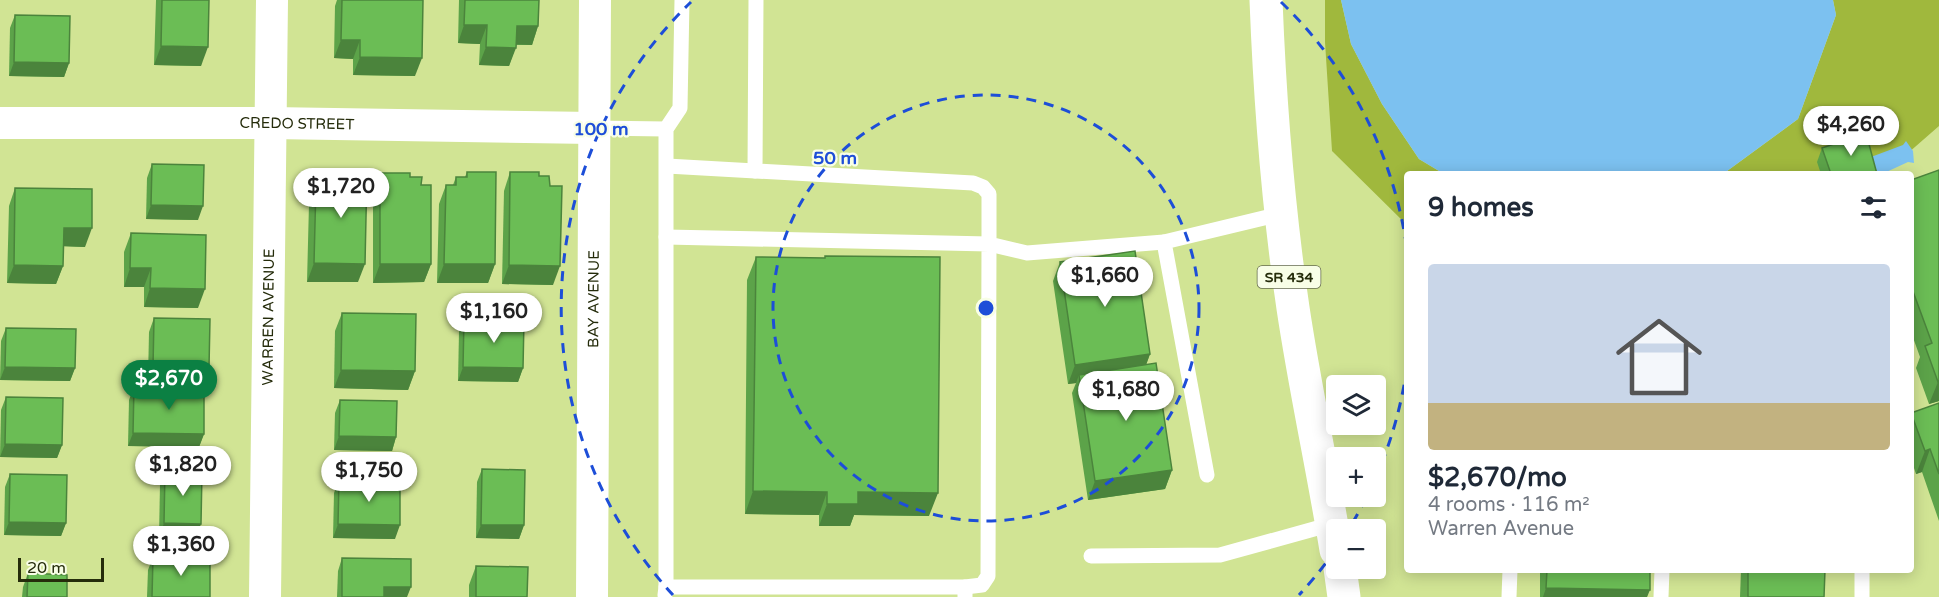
<!DOCTYPE html>
<meta charset="utf-8">
<style>
:root{--surface:#fff;--page:#f2f2f3;--text:#1f2937;--muted:#747a83;--line:#e0e1e3;--accent:#0b8043}
body{margin:0;font-family:"Varela Round",sans-serif;background:var(--page);color:var(--text);height:100vh;display:flex;flex-direction:column;font-size:22px;white-space:nowrap}
*{box-sizing:border-box;margin:0}
p{font-size:20px;color:var(--muted)}
.icon{flex:none;width:33px;height:33px;fill:none;stroke:currentColor;stroke-width:2;stroke-linecap:round;stroke-linejoin:round}
.map{position:relative;flex:1;overflow:hidden}
.side{position:absolute;left:1404px;top:171px;width:510px;height:402px;display:flex;flex-direction:column;background:var(--surface);border-radius:6px;box-shadow:0 3px 15px #0003}
.side>*{flex:none}
.controls{position:absolute;left:1326px;top:375px;display:grid;gap:12px}
.controls a{display:grid;place-items:center;width:60px;height:60px;border-radius:6px;background:var(--surface);box-shadow:0 3px 15px #0003;font-size:30px}
.scale{position:absolute;left:18px;bottom:15px;width:86px;box-sizing:border-box;padding-left:6px;border:3px solid #252c0b;border-top:0;font-size:16px;line-height:21px;white-space:nowrap;color:#252c0b;-webkit-text-stroke:4px #f8fee7;paint-order:stroke}
.price{position:absolute;translate:-50% -51px;padding:0 14px;border-radius:21px;background:#fff;color:#222;font-size:20px;line-height:39px;filter:drop-shadow(0 2px 3px #0008)}
.price::after{content:'';position:absolute;left:50%;top:36px;width:18px;height:14px;margin-left:-9px;background:inherit;clip-path:polygon(0 0,100% 0,50% 100%)}
.price.selected{background:var(--accent);color:#fff}
ul{padding:0;list-style:none}
li{display:grid;align-content:center;gap:12px;height:318px;padding:0 24px}
li+li{border-top:2px solid var(--line)}
li span{display:grid;place-items:center;height:186px;border-radius:6px;color:#555}
li>.icon{margin-inline-start:auto}
span .icon{width:108px;height:108px;fill:#fffc;stroke-width:1}
li b{font-size:26px}
h2{display:flex;justify-content:space-between;align-items:center;height:72px;padding:0 24px;font-size:26px}
.map>svg:first-child{display:block}
.green{fill:#a0b83d}
.water{fill:#7cc1f0}
.lines{fill:none;stroke-linecap:round;stroke-linejoin:round}
.lane{stroke:#fff;stroke-width:15}
.street{stroke:#fff;stroke-width:32}
.primary{stroke:#fff;stroke-width:33}
.wall{fill:#5ca349}
.shaded-wall{fill:#4b843c}
.building{fill:#6bbd55;stroke:#4b843c;stroke-width:1.5}
.ring{fill:none;stroke:#1d4ed8;stroke-width:3;stroke-dasharray:10 8}
.labels{text-anchor:middle;stroke-width:4.5;stroke-linejoin:round;paint-order:stroke}
.shield{fill:#f8fee7;stroke:#646b4d;stroke-width:1.5}
.shield-label{font-size:14px;font-weight:bold;fill:#252c0b}
.street-label{font-size:15px;fill:#252c0b;stroke:#f8fee7}
.centre{fill:#1d4ed8;stroke:#f8fee7;stroke-width:3}
.ring-label{font-size:18px;text-anchor:middle;font-weight:bold;fill:#1d4ed8;stroke:#f8fee7;stroke-width:4.5;stroke-linejoin:round;paint-order:stroke}
</style>
<div class="map">
<svg width="1939" height="597" viewBox="0 0 1939 597">
<rect width="100%" height="100%" fill="#d1e494"/>
<!-- green -->
<g class="green">
<path d="M1325 0H1341L1351 44 1382 104 1419 159 1444 174H1407V225L1332 151 1325 42Z"/>
<path d="M1833 0H1939V126L1884 174H1723L1798 119 1836 15Z"/>
</g>
<!-- water -->
<g class="water">
<path d="M1341 0H1833L1836 15 1798 119 1723 174H1444L1419 159 1382 104 1351 44Z"/>
<path d="M1906 141 1913 151 1914 163 1908 162 1882 174H1878L1871 157 1903 145Z"/>
</g>
<g class="lines">
<!-- lane -->
<g class="lane">
<path d="M593 128 666 129"/>
<path d="M667 166 973 183 983 187 989 194V244L1027 253 1164 242"/>
<path d="M755 171 756 0"/>
<path d="M666 237 989 244 988 576 982 585 965 587"/>
<path d="M1207 475 1164 242 1280 214"/>
<path d="M1091 556 1220 555 1332 524"/>
<path d="M666 587V129L680 108 682 0"/>
<path d="M665 595 666 587H965V597"/>
<path d="M1509 597 1510 570"/>
<path d="M1661 597 1662 570"/>
<path d="M1862 597V570"/>
</g>
<!-- street -->
<g class="street">
<path id="s1" d="M0 123H271L593 128"/>
<path id="s2" d="M265 597 272 0"/>
<path id="s3" d="M592 597 595 0"/>
</g>
<!-- primary -->
<g class="primary">
<path d="M1266 0C1270 103 1278 206 1293 308 1305 389 1323 469 1336 550"/>
<path d="M1340 568 1344 597"/>
</g>
</g>
<!-- wall -->
<g class="wall">
<path d="M156 0H209L201 66 154 65Z"/>
<path d="M337 0H342L415 76 353 75V59L334 58 335 6Z"/>
<path d="M459 0H539L538 26 532 45H516L509 66 479 65 480 44 458 43Z"/>
<path d="M15 15 69 63 64 77 9 76 10 28Z"/>
<path d="M1822 148 1877 174H1821L1817 162Z"/>
<path d="M152 164 198 220 146 219 147 178Z"/>
<path d="M1939 170V401L1929 404 1916 368 1920 357 1911 332V180Z"/>
<path d="M338 172 358 282H307L309 204 316 185H323L326 177 337 176Z"/>
<path d="M467 172 495 264 488 283H437L439 204 446 185H453L456 177H465Z"/>
<path d="M510 172 539 176 550 186 553 285 502 284 504 191Z"/>
<path d="M380 173 410 177 421 185 431 264 424 282 373 283V192Z"/>
<path d="M15 188 85 247 63 246V266L56 284 7 283 9 206Z"/>
<path d="M131 233 198 308 144 307V287H124V252Z"/>
<path d="M756 257 929 516 854 515 850 526H819V515L745 514 747 280Z"/>
<path d="M1060 262 1150 354 1146 365 1172 470 1165 489 1088 500 1072 393 1076 383 1068 384 1053 281Z"/>
<path d="M342 313 415 371 408 390 334 388 335 331Z"/>
<path d="M154 318 205 380 148 379 149 332Z"/>
<path d="M464 319 523 368 518 382 458 381 459 332Z"/>
<path d="M6 328 75 368 70 381 0 380 1 341Z"/>
<path d="M134 387 204 434 199 447 128 446 129 400Z"/>
<path d="M6 397 62 445 57 458 0 457 1 410Z"/>
<path d="M340 400 396 437 392 451 334 450 335 413Z"/>
<path d="M1939 403V521L1922 472 1916 474 1911 459V413Z"/>
<path d="M482 469 524 525 519 539 476 538 477 482Z"/>
<path d="M165 470 196 537H159L160 484Z"/>
<path d="M10 474 66 523 61 536 4 535 5 487Z"/>
<path d="M339 480 395 539 333 538 334 493Z"/>
<path d="M153 557 210 597H147L148 570Z"/>
<path d="M342 558 407 597H337L338 571Z"/>
<path d="M476 566 527 597H469V585Z"/>
<path d="M1540 570H1650L1647 597H1540Z"/>
<path d="M1741 570H1825L1824 597H1740Z"/>
<path d="M28 573 67 597H22L23 587Z"/>
</g>
<!-- shaded-wall -->
<g class="shaded-wall">
<path d="M464 25H487L480 44 458 43Z"/>
<path d="M517 26H538L532 45 510 44Z"/>
<path d="M341 40H360L353 59 334 58Z"/>
<path d="M161 46 208 47 201 66 154 65Z"/>
<path d="M486 47 516 48 509 66 479 65Z"/>
<path d="M360 57 422 58 415 76 353 75Z"/>
<path d="M14 62 69 63 64 77 9 76Z"/>
<path d="M151 205 203 206 198 220 146 219Z"/>
<path d="M64 228H92L85 247 57 246Z"/>
<path d="M314 263 365 264 358 282H307Z"/>
<path d="M380 264H431L424 282 373 283Z"/>
<path d="M444 264H495L488 283H437Z"/>
<path d="M14 265 63 266 56 284 7 283Z"/>
<path d="M509 265 560 266 553 285 502 284Z"/>
<path d="M130 268H151L144 287H124Z"/>
<path d="M150 288 205 289 198 308 144 307Z"/>
<path d="M1150 354 1143 373 1079 375 1076 383 1068 384 1075 365Z"/>
<path d="M153 366 209 367 205 380 148 379Z"/>
<path d="M5 367 75 368 70 381 0 380Z"/>
<path d="M463 367 523 368 518 382 458 381Z"/>
<path d="M341 370 415 371 408 390 334 388Z"/>
<path d="M1939 381V401L1929 404 1938 382Z"/>
<path d="M133 433 204 434 199 447 128 446Z"/>
<path d="M339 436 396 437 392 451 334 450Z"/>
<path d="M5 444 62 445 57 458 0 457Z"/>
<path d="M1930 449 1922 472 1916 474 1925 451Z"/>
<path d="M1172 470 1165 489 1088 500 1095 481Z"/>
<path d="M753 491 827 492 819 515 745 514Z"/>
<path d="M858 492 938 493 929 516 854 515 850 526H819L827 504Z"/>
<path d="M9 522 66 523 61 536 4 535Z"/>
<path d="M164 523 201 524 196 537H159Z"/>
<path d="M338 524 400 525 395 539 333 538Z"/>
<path d="M481 525H524L519 539 476 538Z"/>
<path d="M384 587H411L407 597H380Z"/>
<path d="M1546 588 1650 590 1647 597H1543Z"/>
</g>
<!-- building -->
<g class="building">
<path d="M162 0H209L208 47 161 46Z"/>
<path d="M342 0H423L422 58 360 57V40H341Z"/>
<path d="M465 0H539L538 26H517L516 48 486 47 487 25H464Z"/>
<path d="M15 15 70 16 69 63 14 62Z"/>
<path d="M1866 133 1877 174H1831L1822 148Z"/>
<path d="M152 164 204 165 203 206 151 205Z"/>
<path d="M1939 170V381L1938 382 1925 346 1932 343 1911 286V180Z"/>
<path d="M367 171 365 264 314 263 316 185H326V177L339 176 338 172Z"/>
<path d="M467 172H496L495 264H444L446 185H456V177H467Z"/>
<path d="M510 172H539V176H549L550 186H562L560 266 509 265Z"/>
<path d="M380 173H410V177H422L421 185H431V264H380Z"/>
<path d="M15 188 92 189V228H64L63 266 14 265Z"/>
<path d="M131 233 206 235 205 289 150 288 151 268H130Z"/>
<path d="M1135 251 1150 354 1075 365 1060 262Z"/>
<path d="M825 256 940 257 938 493 858 492V504H827V492L753 491 756 257 825 258Z"/>
<path d="M342 313 416 314 415 371 341 370Z"/>
<path d="M154 318 210 319 209 367 153 366Z"/>
<path d="M464 319 524 320 523 368 463 367Z"/>
<path d="M6 328 76 329 75 368 5 367Z"/>
<path d="M1156 363 1172 470 1095 481 1079 375Z"/>
<path d="M134 387 204 388V434L133 433Z"/>
<path d="M6 397 63 398 62 445 5 444Z"/>
<path d="M340 400 397 401 396 437 339 436Z"/>
<path d="M1939 403V474L1930 449 1925 451 1911 413Z"/>
<path d="M482 469 525 470 524 525H481Z"/>
<path d="M165 470 202 471 201 524 164 523Z"/>
<path d="M10 474 67 475 66 523 9 522Z"/>
<path d="M339 480 400 481V525L338 524Z"/>
<path d="M153 557 210 558V597H152Z"/>
<path d="M342 558 411 559V587H384V597H342Z"/>
<path d="M476 566 528 567 527 597H476Z"/>
<path d="M1547 570H1650V590L1546 588Z"/>
<path d="M1748 570H1825L1824 597H1748Z"/>
<path d="M28 573 67 575V597H27Z"/>
</g>
<!-- distance rings -->
<g class="ring">
<circle cx="986" cy="308" r="213"/>
<path d="M1407 367A425 425 0 0 1 1376 477M1366 498A425 425 0 0 1 1350 527M1336 549A425 425 0 0 1 1299 595M673 595A425 425 0 0 1 691 2M1281 2A425 425 0 0 1 1407 249"/>
</g>
<g class="labels">
<!-- shield labels -->
<rect class="shield" x="1257.5" y="266" width="63" height="22" rx="4.5"/>
<g class="shield-label">
<text x="1289" y="282">SR 434</text>
</g>
<!-- street labels -->
<g class="street-label">
<text dy="5" stroke="none"><textPath href="#s1" startOffset="297">CREDO STREET</textPath></text>
<text dy="5" stroke="none"><textPath href="#s3" startOffset="298">BAY AVENUE</textPath></text>
<text dy="5" stroke="none"><textPath href="#s2" startOffset="280">WARREN AVENUE</textPath></text>
</g>
</g>
<circle cx="986" cy="308" r="9" class="centre"/>
<g class="ring-label">
<text x="601" y="135">100 m</text>
<text x="835" y="164">50 m</text>
</g>
</svg>
<div class="controls">
<a><svg class="icon" aria-label="layers" viewBox="0 0 24 24"><path d="M12 4l9 5-9 5-9-5zM3 14l9 5 9-5"/></svg></a>
<a>+</a>
<a>−</a>
</div>
<div class="scale">20 m</div>
<b class="price" style="left:1851px;top:157px">$4,260</b>
<b class="price" style="left:341px;top:219px">$1,720</b>
<b class="price" style="left:1105px;top:308px">$1,660</b>
<b class="price" style="left:494px;top:344px">$1,160</b>
<b class="price selected" style="left:169px;top:411px">$2,670</b>
<b class="price" style="left:1126px;top:422px">$1,680</b>
<b class="price" style="left:183px;top:497px">$1,820</b>
<b class="price" style="left:369px;top:503px">$1,750</b>
<b class="price" style="left:181px;top:577px">$1,360</b>
<section class="side">
<h2>9 homes<svg class="icon" aria-label="filters" viewBox="0 0 24 24"><path d="M4 7h16M4 17h16"/><circle cx="9" cy="7" r="2"/><circle cx="15" cy="17" r="2"/></svg></h2>
<ul>
<li><span style="background:linear-gradient(#c9d6e8 75%,#c2b280 0)"><svg class="icon" aria-label="home" viewBox="0 0 24 24"><path d="M3 11l9-7 9 7M6 9v11h12V9"/></svg></span><div><b>$2,670/mo</b><p>4 rooms · 116 m²</p><p>Warren Avenue</p></div></li>
</ul>
</section>
</div>
